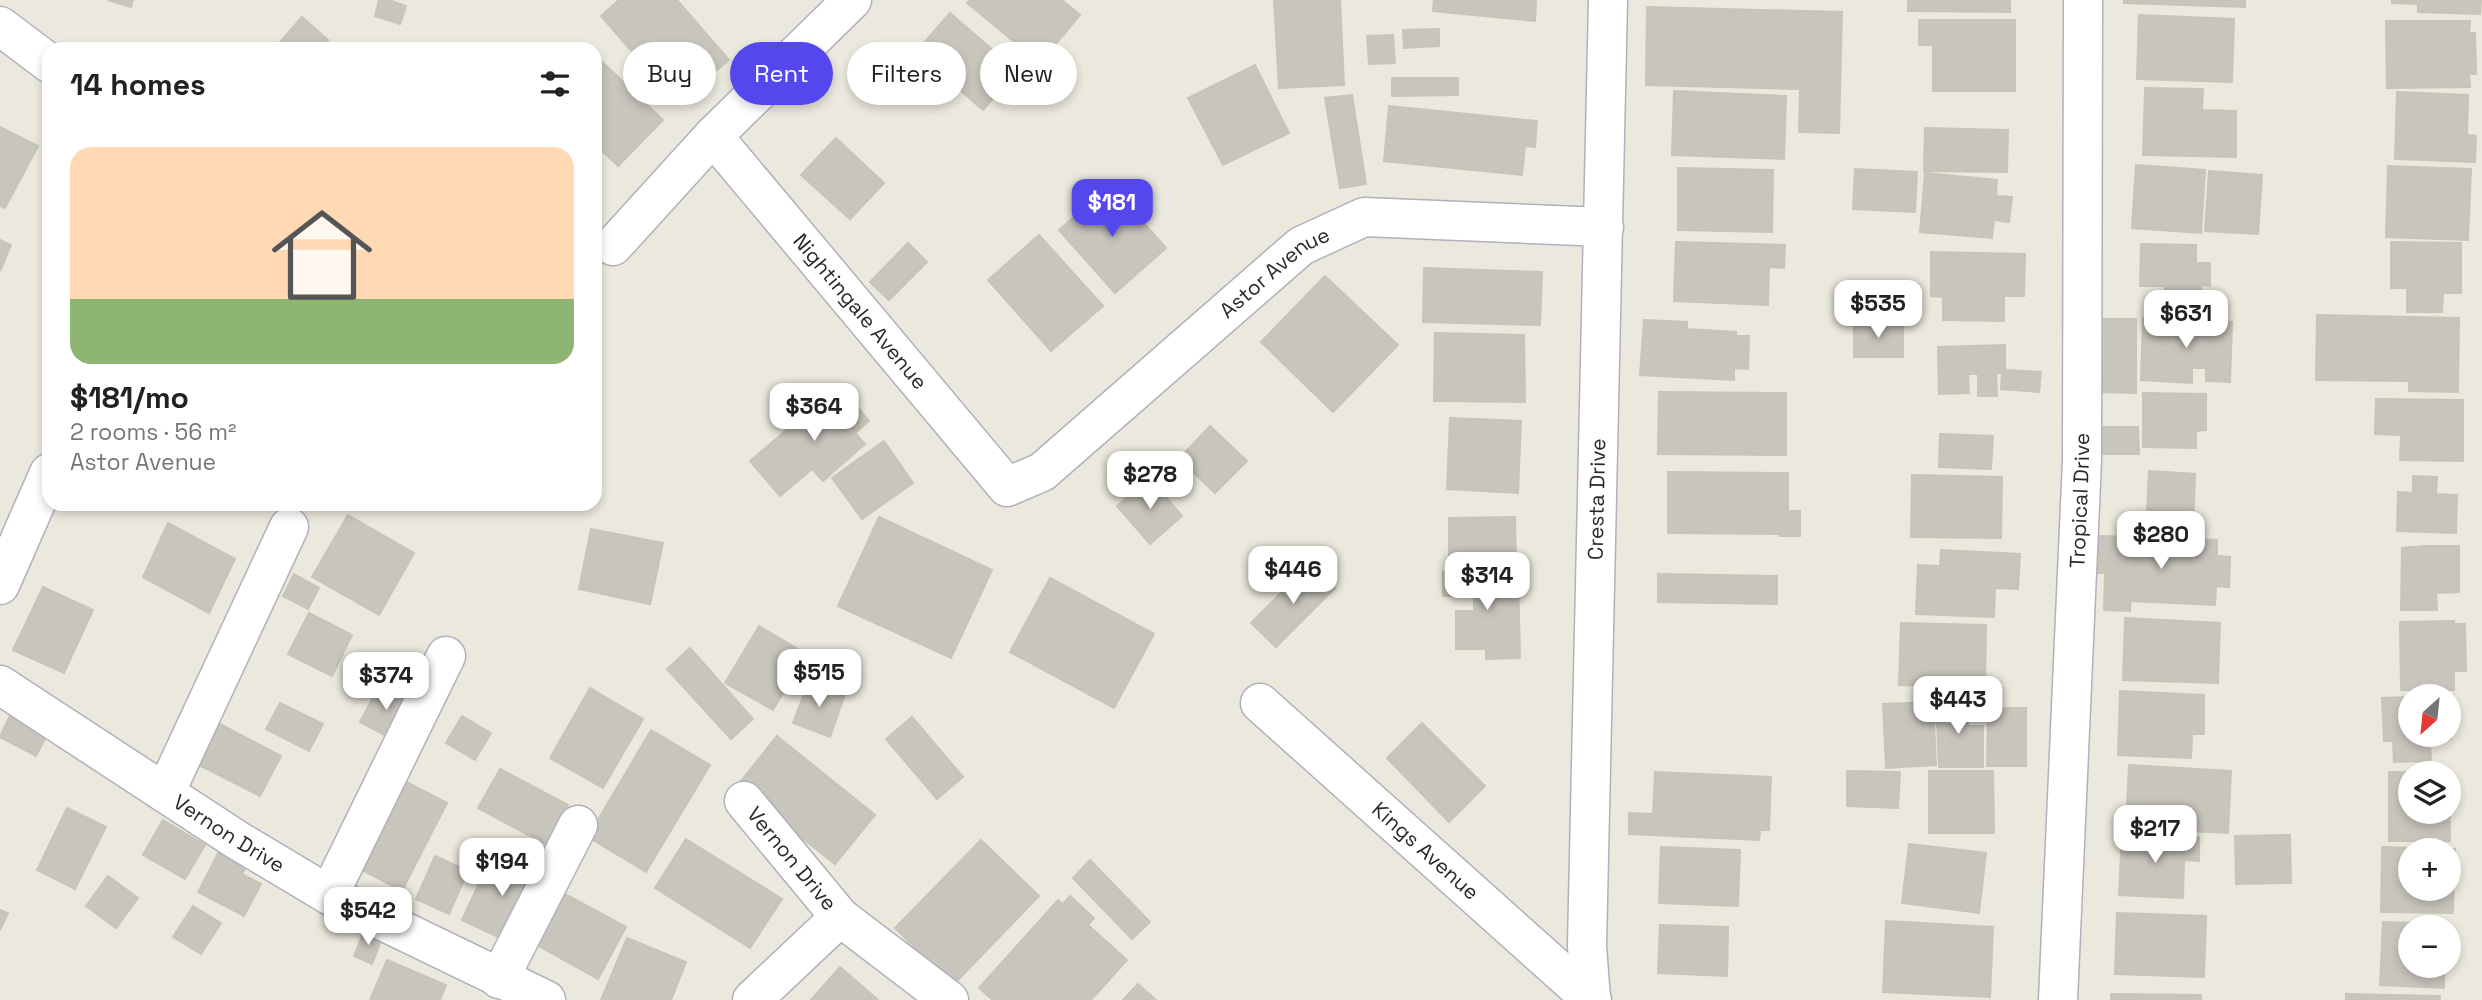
<!DOCTYPE html>
<meta charset="utf-8">
<style>
:root{--surface:#fff;--page:#f2f2f2;--text:#222;--muted:#767676;--accent:#5547ee}
body{margin:0;font-family:"Space Grotesk",sans-serif;background:var(--page);color:var(--text);height:100vh;display:flex;flex-direction:column;font-size:26px;white-space:nowrap}
*{box-sizing:border-box;margin:0}
p{font-size:23px;color:var(--muted)}
.icon{flex:none;width:38px;height:38px;fill:none;stroke:currentColor;stroke-width:2;stroke-linecap:round;stroke-linejoin:round}
.map{position:relative;flex:1;overflow:hidden}
.side{position:absolute;left:42px;top:42px;width:560px;height:469px;display:flex;flex-direction:column;background:var(--surface);border-radius:21px;box-shadow:0 4px 10px #0003}
.side>*{flex:none}
.guide{position:absolute;left:623px;top:42px;width:665px;height:63px;display:flex;gap:14px}
.needle{width:46px;rotate:207deg}
.fabs{position:absolute;left:2398px;top:684px;display:grid;gap:14px}
.fabs a{display:grid;place-items:center;width:63px;height:63px;border-radius:50%;background:var(--surface);box-shadow:0 4px 10px #0003;font-size:35px}
.price{position:absolute;translate:-50% -60px;padding:0 16px;border-radius:14px;background:#fff;color:#222;font-size:23px;line-height:46px;filter:drop-shadow(0 2px 4px #0008)}
.price::after{content:'';position:absolute;left:50%;top:42px;width:21px;height:16px;margin-left:-10px;background:inherit;clip-path:polygon(0 0,100% 0,50% 100%)}
.price.current{background:var(--accent);color:#fff}
ul{padding:0;list-style:none}
li{display:grid;align-content:center;gap:14px;height:371px;padding:0 28px}
li span{display:grid;place-items:center;height:217px;border-radius:21px;color:#555}
li>.icon{margin-inline-start:auto}
span .icon{width:126px;height:126px;fill:#fffc;stroke-width:1}
li b{font-size:30px}
h2{display:flex;justify-content:space-between;align-items:center;height:84px;padding:0 28px;font-size:30px}
.chip{padding:0 24px;border-radius:32px;background:var(--surface);box-shadow:0 4px 10px #0003;font-size:24px;line-height:63px}
.chip.current{background:var(--accent);color:#fff}
.map>svg:first-child{display:block}
.building{fill:#c7c5bc;stroke:#c6c5b7;stroke-width:2;fill-rule:evenodd}
.lines{fill:none;stroke-linecap:round;stroke-linejoin:round}
.minor-casing{stroke:#b1b0bd;stroke-width:41}
.minor{stroke:#fff;stroke-width:38}
.labels{text-anchor:middle;stroke-width:7;stroke-linejoin:round;paint-order:stroke}
.street-label{font-size:21px;fill:#2a2a2a;stroke:#fff}
</style>
<div class="map">
<svg width="2482" height="1000" viewBox="0 0 2482 1000">
<rect width="100%" height="100%" fill="#ebe9dd"/>
<!-- building -->
<g class="building">
<path d="M108 0H133L131 7Z"/>
<path d="M379 0H389L406 6 400 24 375 16Z"/>
<path d="M619 0H677L729 60 677 103 601 16Z"/>
<path d="M970 0H1062L1080 15 1040 63 967 3Z"/>
<path d="M1274 0H1340L1344 85 1279 88Z"/>
<path d="M1434 0H1536L1535 21 1433 11Z"/>
<path d="M1908 0H2010V12L1908 11Z"/>
<path d="M2124 0H2245V7L2124 3Z"/>
<path d="M2392 0H2481L2480 14 2418 12V4L2392 3Z"/>
<path d="M1647 7 1842 12 1839 133 1799 132 1800 89 1646 85Z"/>
<path d="M950 13 1017 71 983 110 916 52Z"/>
<path d="M2139 15 2234 19 2232 82 2137 79Z"/>
<path d="M302 17 328 40 327 41 335 49H274Z"/>
<path d="M1919 20H2015V91H1933V45H1919Z"/>
<path d="M2386 21H2470L2469 33H2475L2476 74H2469L2470 87 2387 88Z"/>
<path d="M1439 29V46L1404 48 1403 30Z"/>
<path d="M1393 35 1395 63 1369 64 1367 36Z"/>
<path d="M595 55 663 120 618 166 595 144Z"/>
<path d="M1255 65 1289 133 1223 165 1188 98Z"/>
<path d="M1392 78H1458V95L1392 96Z"/>
<path d="M2145 88 2203 89 2202 110 2236 111V157L2143 155Z"/>
<path d="M1674 91 1786 96 1784 159 1672 155Z"/>
<path d="M2397 92 2468 95 2467 135 2476 136 2475 162 2395 159Z"/>
<path d="M1352 95 1366 184 1340 188 1325 98Z"/>
<path d="M1389 106 1537 121 1535 147 1525 146 1522 175 1384 161Z"/>
<path d="M0 127 38 146 5 208 0 206Z"/>
<path d="M1925 128 2008 130 2007 172 1924 171Z"/>
<path d="M836 138 884 183 850 219 801 175Z"/>
<path d="M2136 165 2205 170 2201 233 2132 228Z"/>
<path d="M2388 166 2471 169 2468 240 2386 237Z"/>
<path d="M1678 168 1773 170 1772 232 1678 230Z"/>
<path d="M1855 169 1917 172 1915 212 1853 209Z"/>
<path d="M2209 171 2262 175 2258 234 2205 231Z"/>
<path d="M1925 173 1997 180 1996 196 2012 197 2009 222 1994 220 1992 238 1920 232Z"/>
<path d="M1110 185 1166 248 1115 293 1059 230Z"/>
<path d="M1039 235 1103 306 1051 351 988 280Z"/>
<path d="M0 240 11 245 0 271Z"/>
<path d="M1676 242 1785 245 1784 268 1769 267 1768 305 1674 301Z"/>
<path d="M2391 242 2461 243V293H2443L2442 312H2407V288H2391Z"/>
<path d="M908 243 927 262 889 300 870 282Z"/>
<path d="M2141 244 2196 245V263H2210V286L2201 285V307L2165 306V286H2140Z"/>
<path d="M1931 252 2025 254 2024 296H2004V321L1943 320V297L1931 296Z"/>
<path d="M1424 268 1542 272 1540 325 1423 322Z"/>
<path d="M1325 276 1398 345 1333 412 1261 342Z"/>
<path d="M2317 315 2459 318 2458 392 2409 391V381L2316 380Z"/>
<path d="M2143 318 2232 322 2230 382 2206 381V368H2192V383L2141 380Z"/>
<path d="M2097 319H2136V393L2097 392Z"/>
<path d="M1644 320 1687 322V329L1736 332V336H1749L1748 369 1734 368V380L1640 375Z"/>
<rect x="1854" y="323" width="49" height="34"/>
<path d="M1435 333 1524 335 1525 402 1434 401Z"/>
<path d="M2005 345V370L2041 372 2039 392 2001 389 2002 373H1996L1997 396H1978V374H1968L1969 393 1939 394 1938 347Z"/>
<path d="M839 385 869 421 855 433 865 444 823 481 812 469 780 496 750 461Z"/>
<path d="M1659 392 1786 393V455L1658 454Z"/>
<path d="M2143 393 2206 394V430L2196 431V448L2143 447Z"/>
<path d="M2376 399 2463 400V461L2400 460 2401 435 2375 434Z"/>
<path d="M1450 418 1521 421 1518 493 1447 489Z"/>
<path d="M1210 426 1247 461 1215 493 1179 459Z"/>
<path d="M2093 427H2138L2139 454H2093Z"/>
<path d="M1940 434 1993 436 1991 469 1939 467Z"/>
<path d="M884 441 913 483 862 519 832 478Z"/>
<path d="M2149 471 2195 474 2193 531 2146 529Z"/>
<path d="M1668 472 1788 473V511H1800V536H1780V534L1668 533Z"/>
<path d="M1912 475 2002 477 2001 538 1911 537Z"/>
<path d="M2413 476 2437 477 2436 494 2457 495 2456 533 2397 531 2398 492 2413 493Z"/>
<path d="M1150 478 1182 516 1150 544 1117 506Z"/>
<path d="M348 515 414 553 379 615 312 577Z"/>
<path d="M879 517 992 570 951 658 838 606Z"/>
<path d="M1515 517 1516 568 1449 569V518Z"/>
<path d="M168 523 235 559 209 613 143 577Z"/>
<path d="M591 529 663 543 650 604 579 589Z"/>
<path d="M2099 536 2217 540V556L2230 557 2229 587 2216 586 2215 605 2131 601 2132 574 2130 611 2104 610 2105 573H2098Z"/>
<path d="M2425 546H2459V592L2436 593 2437 610H2401L2402 548Z"/>
<path d="M1941 550 2020 554 2018 589 1995 588 1994 617 1916 614 1918 565 1940 566Z"/>
<path d="M1310 564 1335 588 1276 647 1251 623Z"/>
<path d="M1443 572H1518L1520 658 1486 659V649H1456V611H1474V596H1443Z"/>
<path d="M294 574 319 588 308 609 283 596Z"/>
<path d="M1658 574 1777 576V604L1658 602Z"/>
<path d="M1050 578 1154 634 1114 708 1010 652Z"/>
<path d="M43 587 93 610 64 673 13 650Z"/>
<path d="M309 613 352 635 332 676 288 654Z"/>
<path d="M2125 618 2220 623 2218 683 2123 680Z"/>
<path d="M2454 621V624H2465L2466 671H2454V690H2401L2400 622Z"/>
<path d="M1901 623 1986 625 1985 687 1899 685Z"/>
<path d="M759 626 806 654 773 710 725 683Z"/>
<path d="M690 648 753 719 731 739 667 669Z"/>
<path d="M809 681 845 694 830 737 793 723Z"/>
<path d="M379 686 411 703 392 739 360 722Z"/>
<path d="M590 688 643 719 603 788 550 758Z"/>
<path d="M2120 691 2204 695V734H2192L2191 758 2118 755Z"/>
<path d="M2449 695 2451 739 2430 740 2431 761 2394 762 2393 741H2384L2382 698 2410 697V735H2448V696H2417Z"/>
<path d="M1936 699H1968V726H1983V767H1939Z"/>
<path d="M1933 702 1936 765 1886 768 1883 704Z"/>
<path d="M280 703 323 724 309 751 266 729Z"/>
<path d="M1988 708H2026V766H1987Z"/>
<path d="M12 711 49 731 36 756 0 737Z"/>
<path d="M462 716 491 733 475 760 446 743Z"/>
<path d="M912 717 963 777 937 799 886 739Z"/>
<path d="M218 723 281 756 260 796 197 764Z"/>
<path d="M1422 723 1485 786 1449 822 1387 758Z"/>
<path d="M651 730 710 765 646 872 588 837Z"/>
<path d="M777 736 875 815 835 864 737 786Z"/>
<path d="M2129 765 2231 771 2228 833 2126 828Z"/>
<path d="M500 769 568 805 547 845 478 808Z"/>
<path d="M1847 771 1900 772 1898 808 1847 806Z"/>
<path d="M1929 771H1993L1994 833H1929Z"/>
<path d="M1655 772 1771 777 1769 830H1760L1759 840 1629 834V813L1653 814Z"/>
<path d="M2389 772H2449L2450 841H2389ZM2410 774H2448V812H2410Z"/>
<path d="M393 775 447 803 402 891 362 870Z"/>
<path d="M67 808 106 827 75 889 37 870Z"/>
<path d="M163 820 205 845 185 879 143 855Z"/>
<path d="M2122 834 2199 837V861L2184 860 2183 898 2119 895Z"/>
<path d="M2290 835 2291 883 2236 884 2235 836Z"/>
<path d="M686 839 782 899 750 948 655 888Z"/>
<path d="M981 840 1039 896 953 985 895 928Z"/>
<path d="M1909 844 1986 853 1979 913 1902 903Z"/>
<path d="M222 846 250 860 242 874 261 884 244 916 198 892Z"/>
<path d="M1661 847 1740 850 1738 906 1659 903Z"/>
<path d="M2382 847 2455 849 2453 913 2381 912ZM2410 850H2448V889H2410Z"/>
<path d="M493 853 542 875 511 943 462 920Z"/>
<path d="M435 856 468 871 449 914 416 899Z"/>
<path d="M1090 860 1150 922 1132 939 1073 878Z"/>
<path d="M108 876 138 898 116 928 86 906Z"/>
<path d="M565 894 626 927 598 979 537 945Z"/>
<path d="M1070 896 1094 918 1088 925 1127 960 1091 1000H993L979 988 1058 900 1063 904Z"/>
<path d="M193 906 221 923 201 954 173 937Z"/>
<path d="M0 910 8 913 0 930Z"/>
<path d="M2117 913 2206 916 2204 977 2115 974Z"/>
<path d="M1886 921 1993 927 1990 997 1883 992Z"/>
<path d="M2383 922 2446 924V928H2410V966H2444V988L2380 985Z"/>
<path d="M1660 925 1728 927 1727 976 1658 973Z"/>
<path d="M364 931 382 938 372 964 354 956Z"/>
<path d="M627 938 686 962 671 1000H601Z"/>
<path d="M387 960 446 985 440 1000H370Z"/>
<path d="M840 967 878 1000H811Z"/>
<path d="M1138 984 1156 1000H1123Z"/>
<path d="M2111 994 2201 995V1000H2111Z"/>
<path d="M2346 994 2440 996V1000H2346Z"/>
</g>
<g class="lines">
<defs>
<g id="minor">
<path d="M0 26 49 63"/>
<path id="s1" d="M713 136 1007 487 1042 472 1301 246 1364 217 1604 227"/>
<path d="M613 246 713 136 852 0"/>
<path d="M0 585 49 473"/>
<path id="s2" d="M0 685 237 840 329 895 546 1000"/>
<path id="s3" d="M1260 703 1592 1000"/>
<path d="M165 793 289 527"/>
<path id="s4" d="M744 801 840 917 949 1000"/>
<path d="M329 895 446 656"/>
<path d="M499 979 578 825"/>
<path id="s5" d="M1591 999 1587 946 1608 0"/>
<path d="M752 1000 840 917"/>
<path id="s6" d="M2058 1000 2082 460 2083 0"/>
</g>
</defs>
<!-- minor casing -->
<use href="#minor" class="minor-casing"/>
<!-- minor -->
<use href="#minor" class="minor"/>
</g>
<g class="labels">
<!-- street labels -->
<g class="street-label">
<text dy="7" stroke="none"><textPath href="#s1" startOffset="803">Astor Avenue</textPath></text>
<text dy="7" stroke="none"><textPath href="#s1" startOffset="229">Nightingale Avenue</textPath></text>
<text dy="7" stroke="none"><textPath href="#s5" startOffset="500">Cresta Drive</textPath></text>
<text dy="7" stroke="none"><textPath href="#s6" startOffset="500">Tropical Drive</textPath></text>
<text dy="7" stroke="none"><textPath href="#s2" startOffset="273">Vernon Drive</textPath></text>
<text dy="7" stroke="none"><textPath href="#s3" startOffset="222">Kings Avenue</textPath></text>
<text dy="7" stroke="none"><textPath href="#s4" startOffset="75">Vernon Drive</textPath></text>
</g>
</g>
</svg>
<div class="fabs">
<a><svg class="needle" viewBox="-14 -14 28 28"><path d="M0-13l5 13h-10z" fill="#e53935"/><path d="M0 13l5-13h-10z" fill="#767676"/></svg></a>
<a><svg class="icon" aria-label="layers" viewBox="0 0 24 24"><path d="M12 4l9 5-9 5-9-5zM3 14l9 5 9-5"/></svg></a>
<a>+</a>
<a>−</a>
</div>
<b class="price current" style="left:1112px;top:239px">$181</b>
<b class="price" style="left:1878px;top:340px">$535</b>
<b class="price" style="left:2186px;top:350px">$631</b>
<b class="price" style="left:814px;top:443px">$364</b>
<b class="price" style="left:1150px;top:511px">$278</b>
<b class="price" style="left:2161px;top:571px">$280</b>
<b class="price" style="left:1293px;top:606px">$446</b>
<b class="price" style="left:1487px;top:612px">$314</b>
<b class="price" style="left:819px;top:709px">$515</b>
<b class="price" style="left:386px;top:712px">$374</b>
<b class="price" style="left:1958px;top:736px">$443</b>
<b class="price" style="left:2155px;top:865px">$217</b>
<b class="price" style="left:502px;top:898px">$194</b>
<b class="price" style="left:368px;top:947px">$542</b>
<div class="guide">
<a class="chip">Buy</a>
<a class="chip current">Rent</a>
<a class="chip">Filters</a>
<a class="chip">New</a>
</div>
<section class="side">
<h2>14 homes<svg class="icon" aria-label="filters" viewBox="0 0 24 24"><path d="M4 7h16M4 17h16"/><circle cx="9" cy="7" r="2"/><circle cx="15" cy="17" r="2"/></svg></h2>
<ul>
<li><span style="background:linear-gradient(#ffd9b3 70%,#8fb573 0)"><svg class="icon" aria-label="home" viewBox="0 0 24 24"><path d="M3 11l9-7 9 7M6 9v11h12V9"/></svg></span><div><b>$181/mo</b><p>2 rooms · 56 m²</p><p>Astor Avenue</p></div></li>
</ul>
</section>
</div>
